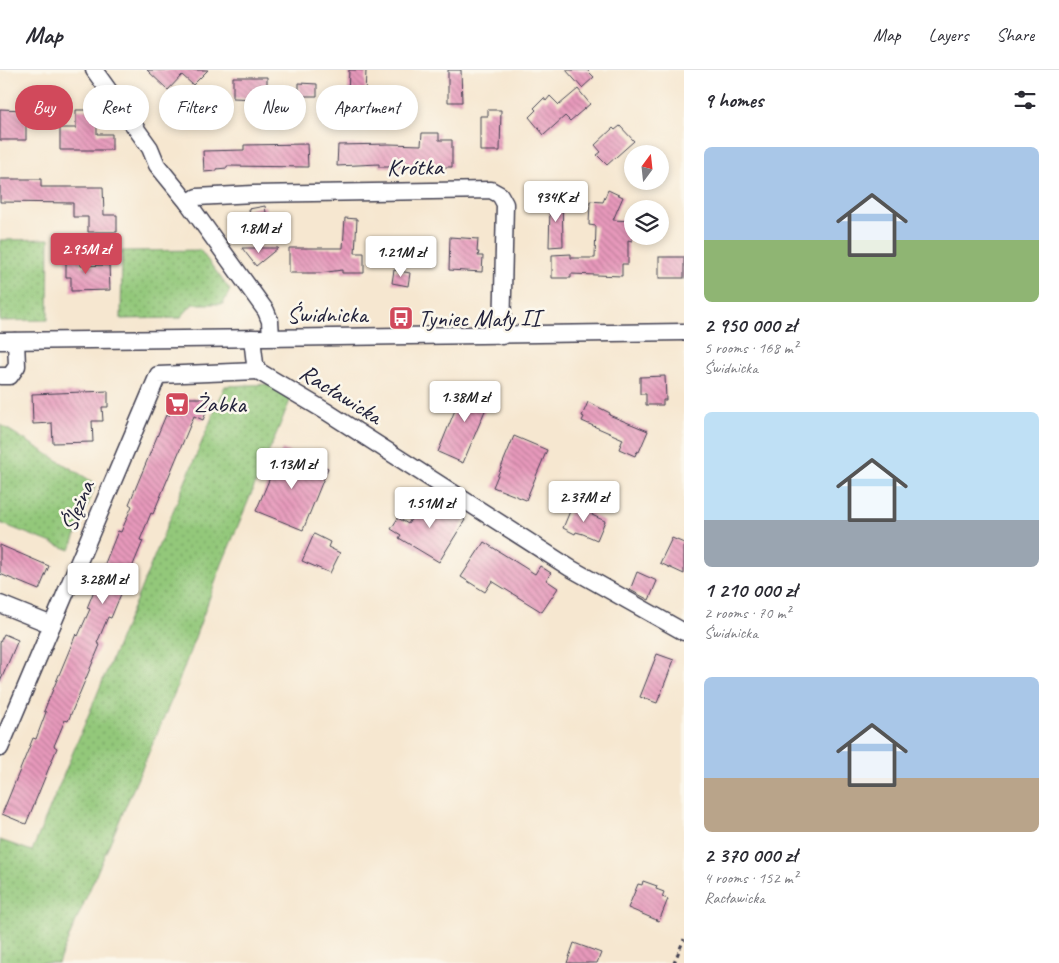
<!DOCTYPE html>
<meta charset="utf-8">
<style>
:root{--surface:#fff;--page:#f7f7f7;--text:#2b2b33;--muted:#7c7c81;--line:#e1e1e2;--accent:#d1495b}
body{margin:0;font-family:Caveat,sans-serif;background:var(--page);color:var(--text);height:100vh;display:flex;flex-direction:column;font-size:19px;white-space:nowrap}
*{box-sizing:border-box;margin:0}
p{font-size:16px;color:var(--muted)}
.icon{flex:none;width:28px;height:28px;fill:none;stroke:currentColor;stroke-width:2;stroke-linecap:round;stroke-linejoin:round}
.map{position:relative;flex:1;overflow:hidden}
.details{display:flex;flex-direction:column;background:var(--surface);width:375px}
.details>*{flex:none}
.banner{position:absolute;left:15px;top:15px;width:475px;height:45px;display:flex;gap:10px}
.needle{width:32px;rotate:15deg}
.tools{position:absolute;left:624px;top:75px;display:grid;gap:10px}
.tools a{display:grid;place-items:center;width:45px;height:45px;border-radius:50%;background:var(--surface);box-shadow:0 2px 8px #0003;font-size:25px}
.price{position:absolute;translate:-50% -42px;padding:0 11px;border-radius:5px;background:#fff;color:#222;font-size:16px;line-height:32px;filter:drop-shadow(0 1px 2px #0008)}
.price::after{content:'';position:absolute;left:50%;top:30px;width:15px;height:11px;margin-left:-8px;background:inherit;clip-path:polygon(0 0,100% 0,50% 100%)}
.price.active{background:var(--accent);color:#fff}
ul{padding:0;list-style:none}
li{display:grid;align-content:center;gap:10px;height:265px;padding:0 20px}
li span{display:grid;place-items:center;height:155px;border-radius:8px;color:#555}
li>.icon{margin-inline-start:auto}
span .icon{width:90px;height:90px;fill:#fffc;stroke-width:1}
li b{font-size:21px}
h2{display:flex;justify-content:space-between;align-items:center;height:60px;padding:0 20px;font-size:21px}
.chip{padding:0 18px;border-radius:22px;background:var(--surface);box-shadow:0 2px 8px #0003;font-size:18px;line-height:45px}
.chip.active{background:var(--accent);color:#fff}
header{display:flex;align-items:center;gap:30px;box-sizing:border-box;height:70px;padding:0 25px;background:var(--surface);border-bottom:1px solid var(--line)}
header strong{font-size:24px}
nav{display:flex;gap:28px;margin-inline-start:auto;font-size:18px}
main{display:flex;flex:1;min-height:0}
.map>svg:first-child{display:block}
.grass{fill:url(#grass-dots);stroke:#5a755a}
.building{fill:url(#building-back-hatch)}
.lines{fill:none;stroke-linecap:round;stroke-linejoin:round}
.minor-casing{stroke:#424051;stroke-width:19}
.path{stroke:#424051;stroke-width:3;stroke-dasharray:4 4;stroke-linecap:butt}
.minor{stroke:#fff;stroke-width:16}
.labels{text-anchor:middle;stroke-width:5;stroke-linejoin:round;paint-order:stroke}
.street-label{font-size:24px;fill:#22223b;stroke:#fbf7ec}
.poi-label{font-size:24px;fill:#22223b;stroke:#fbf7ec;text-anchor:start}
</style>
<header>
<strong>Map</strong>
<nav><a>Map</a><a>Layers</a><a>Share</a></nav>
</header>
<main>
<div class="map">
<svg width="684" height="893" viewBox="0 0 684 893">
<defs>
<pattern id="grass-dots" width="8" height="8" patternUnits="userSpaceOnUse" patternTransform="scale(1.25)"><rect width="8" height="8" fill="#93c87a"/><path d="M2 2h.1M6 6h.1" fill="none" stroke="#78a265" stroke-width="1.8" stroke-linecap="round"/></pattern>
<pattern id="building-back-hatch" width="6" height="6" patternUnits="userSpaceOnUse" patternTransform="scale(1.25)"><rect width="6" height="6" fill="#e799bb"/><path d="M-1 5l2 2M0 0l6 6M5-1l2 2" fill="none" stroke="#bb7c99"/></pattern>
</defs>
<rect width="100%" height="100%" fill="#fbf7ec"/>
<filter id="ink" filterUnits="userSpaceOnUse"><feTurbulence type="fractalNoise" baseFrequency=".02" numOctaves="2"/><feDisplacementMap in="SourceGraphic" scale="10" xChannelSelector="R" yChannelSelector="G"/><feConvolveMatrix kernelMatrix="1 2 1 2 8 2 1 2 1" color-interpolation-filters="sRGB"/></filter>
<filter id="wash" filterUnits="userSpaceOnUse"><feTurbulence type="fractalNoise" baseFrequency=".0096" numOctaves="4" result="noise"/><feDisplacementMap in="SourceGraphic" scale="20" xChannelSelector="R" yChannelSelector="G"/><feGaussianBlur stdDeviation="1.12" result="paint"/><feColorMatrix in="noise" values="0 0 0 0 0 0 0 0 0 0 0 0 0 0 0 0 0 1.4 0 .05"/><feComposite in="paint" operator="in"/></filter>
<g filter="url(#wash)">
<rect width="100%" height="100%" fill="#f6e7d0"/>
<!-- grass -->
<g class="grass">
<path d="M49 169 48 250 0 251V170Z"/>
<path d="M200 180 230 220 223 234H193L180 248 121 249 122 181Z"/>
<path d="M269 314 292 326 222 494 175 622 58 893H0V770L32 781 225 316Z"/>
<path d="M1 355 96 414 70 480 0 453Z"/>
</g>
<g id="blocks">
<!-- building -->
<g class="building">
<path d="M147 0H208L193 15 182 5 168 20Z"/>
<path d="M349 0H366L365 26 348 25Z"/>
<path d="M448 0H461L462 32H448Z"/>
<path d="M566 0H587L594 7 582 18Z"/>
<path d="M233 7H267V22H257V29L233 28Z"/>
<path d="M299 13 317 14V26H299Z"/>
<path d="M578 19 590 34 570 51 565 46 544 65 529 47 536 40 534 38 544 28 546 31 550 26 559 35Z"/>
<path d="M220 28 230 38 220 48 210 39Z"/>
<path d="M0 39 26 40V70H0Z"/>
<path d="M76 40H97V64H112V80H60V58H76Z"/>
<path d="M488 40H501L500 81H480V46H488Z"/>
<path d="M620 56 634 71 607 95 597 85 601 82 595 75 613 58 615 60Z"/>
<path d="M422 63H439V70H452V97H379V94L337 96 338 75 389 74 421 75Z"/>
<path d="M307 74 308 97 227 96V98L216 99V101L204 102 203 81 244 80V75Z"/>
<path d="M0 109H41V117H103L104 145H117V162H88V147H73V133L0 132Z"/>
<path d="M562 119 563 176 549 177 550 137Z"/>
<path d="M608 120 623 127 613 150 632 151V171L628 170V194H622V206L571 204V208H552V185L571 184V188H595L596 156 589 155 590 131 603 132Z"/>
<path d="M265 136 268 156 273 162 255 175 249 139Z"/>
<path d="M345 148 357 149 355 183H364V203H342V200L320 203H289V178H343Z"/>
<path d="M450 167 478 169 477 182H479L478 186H483L482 202 449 200Z"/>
<path d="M242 178H278L256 196Z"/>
<path d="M66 182H81V196L109 195 110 220 71 221V207H66Z"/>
<rect x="659" y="187" width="25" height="21"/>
<path d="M394 200 410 203 408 216 392 213Z"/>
<path d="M665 306 666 330H663V335H646V324H640V307Z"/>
<path d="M466 313 492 324 463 393 438 382Z"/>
<path d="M108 321V337H102L103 351H92L93 372 53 373 52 353 33 354 32 324Z"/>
<path d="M180 328H212L203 350 194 346 153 444 151 443 140 470 143 471 111 548 108 547 97 573 100 575 68 651 65 650 54 676 57 678 26 754 2 744 33 668 36 669 46 642 44 641 76 564 78 566 90 539 87 538 118 461 121 462 132 436 129 434 166 345 169 346 171 339Z"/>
<path d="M588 332 610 343 609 345 648 361 639 382 637 381 635 386 619 379 623 369 582 351 584 347 582 346Z"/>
<path d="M514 366 547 380 526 430 493 417Z"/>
<path d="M282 379 328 398 303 460 256 441Z"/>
<path d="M428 427 465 450 439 492 399 468 401 465 391 459 398 448 408 454 421 433 423 434Z"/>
<path d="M573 434 593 442 592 445 605 451 597 470 583 464 576 462 575 464 563 458Z"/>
<path d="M314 464 330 472 328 477 340 483 330 503 302 491Z"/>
<path d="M672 468 684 473V504L660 493Z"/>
<path d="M484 472 535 504 540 496 551 503 546 510 558 518 542 542 492 511 485 522 461 507Z"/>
<path d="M0 475 49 496 39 520 0 504Z"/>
<path d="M637 502 657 511 649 530 630 520Z"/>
<path d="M4 564 18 570 0 612V572Z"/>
<path d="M657 584 674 590 657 633 640 627Z"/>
<path d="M643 811 657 816 656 819 664 822 662 827 668 829 659 851 628 838 638 814 642 815Z"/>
<path d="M574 873 601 883 597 893H567Z"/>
</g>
</g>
</g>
<g filter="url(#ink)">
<use href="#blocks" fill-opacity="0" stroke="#424051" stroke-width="1"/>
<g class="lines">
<defs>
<g id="minor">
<path d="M94 0 150 78 157 95 188 133 266 241 270 251 271 267"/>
<path d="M188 133 197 127 253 124 491 120 500 125 505 134 502 266"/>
<path d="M252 268 255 294 258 301 327 342 570 498 684 562"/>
<path d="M0 271C228 268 456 267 684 262"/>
<path d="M0 306H10L17 296 16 271"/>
<path d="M0 534 52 555"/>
<path d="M0 678 158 305 258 301"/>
</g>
</defs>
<!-- minor casing -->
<use href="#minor" class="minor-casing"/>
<!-- path -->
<path class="path" d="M674 893 684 869"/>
<!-- minor -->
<use href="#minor" class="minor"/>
</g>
</g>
<!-- icons -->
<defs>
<symbol id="bus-square" viewBox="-11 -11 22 22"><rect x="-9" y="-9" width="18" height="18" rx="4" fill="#d1495b" stroke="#fbf7ec"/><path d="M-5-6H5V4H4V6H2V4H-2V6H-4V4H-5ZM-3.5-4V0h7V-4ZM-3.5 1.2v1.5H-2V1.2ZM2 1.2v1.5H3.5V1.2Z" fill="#fff"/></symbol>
<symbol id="supermarket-square" viewBox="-11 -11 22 22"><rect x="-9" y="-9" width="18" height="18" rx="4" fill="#d1495b" stroke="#fbf7ec"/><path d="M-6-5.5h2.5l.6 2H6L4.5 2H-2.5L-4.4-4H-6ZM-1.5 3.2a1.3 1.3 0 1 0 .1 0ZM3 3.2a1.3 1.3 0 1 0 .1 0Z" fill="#fff"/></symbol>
</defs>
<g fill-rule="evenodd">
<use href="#bus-square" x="387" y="234" width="28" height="28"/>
<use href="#supermarket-square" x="163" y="320" width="28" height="28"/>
</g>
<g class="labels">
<!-- street labels -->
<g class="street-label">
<text transform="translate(415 97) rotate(-1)" y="8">Krótka</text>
<text x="327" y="252">Świdnicka</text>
<text transform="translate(341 324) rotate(32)" y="8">Racławicka</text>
<text transform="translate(77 436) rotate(-67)" y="8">Ślężna</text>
</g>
<!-- poi labels -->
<g class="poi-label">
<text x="418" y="256">Tyniec Mały II</text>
<text x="194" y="342">Żabka</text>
</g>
</g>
</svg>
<div class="tools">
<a><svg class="needle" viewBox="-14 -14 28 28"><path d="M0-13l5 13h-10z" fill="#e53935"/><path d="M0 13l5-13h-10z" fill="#7c7c81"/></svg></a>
<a><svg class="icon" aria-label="layers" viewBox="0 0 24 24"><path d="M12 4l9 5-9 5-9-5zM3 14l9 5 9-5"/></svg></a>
</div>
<b class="price" style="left:556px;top:153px">934K zł</b>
<b class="price" style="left:259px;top:184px">1.8M zł</b>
<b class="price active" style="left:86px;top:205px">2.95M zł</b>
<b class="price" style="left:401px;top:208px">1.21M zł</b>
<b class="price" style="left:465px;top:353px">1.38M zł</b>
<b class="price" style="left:292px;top:420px">1.13M zł</b>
<b class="price" style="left:584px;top:453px">2.37M zł</b>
<b class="price" style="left:430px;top:459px">1.51M zł</b>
<b class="price" style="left:103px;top:535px">3.28M zł</b>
<div class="banner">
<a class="chip active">Buy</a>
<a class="chip">Rent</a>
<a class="chip">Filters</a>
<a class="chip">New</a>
<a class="chip">Apartment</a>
</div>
</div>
<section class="details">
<h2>9 homes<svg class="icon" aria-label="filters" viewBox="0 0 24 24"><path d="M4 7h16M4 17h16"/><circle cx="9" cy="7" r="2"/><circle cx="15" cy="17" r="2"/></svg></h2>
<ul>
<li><span style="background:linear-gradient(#a9c7e8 60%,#8fb573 0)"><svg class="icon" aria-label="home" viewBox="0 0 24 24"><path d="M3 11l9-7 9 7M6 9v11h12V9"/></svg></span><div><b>2 950 000 zł</b><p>5 rooms · 168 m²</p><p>Świdnicka</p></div></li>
<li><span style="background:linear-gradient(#bfe0f5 70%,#9aa5b1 0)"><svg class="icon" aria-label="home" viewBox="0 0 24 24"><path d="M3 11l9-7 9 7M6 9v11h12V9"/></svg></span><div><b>1 210 000 zł</b><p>2 rooms · 70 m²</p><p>Świdnicka</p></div></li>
<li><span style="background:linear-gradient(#a9c7e8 65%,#b9a48a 0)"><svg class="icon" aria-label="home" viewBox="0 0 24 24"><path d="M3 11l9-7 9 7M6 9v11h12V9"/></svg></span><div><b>2 370 000 zł</b><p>4 rooms · 152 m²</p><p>Racławicka</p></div></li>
</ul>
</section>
</main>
